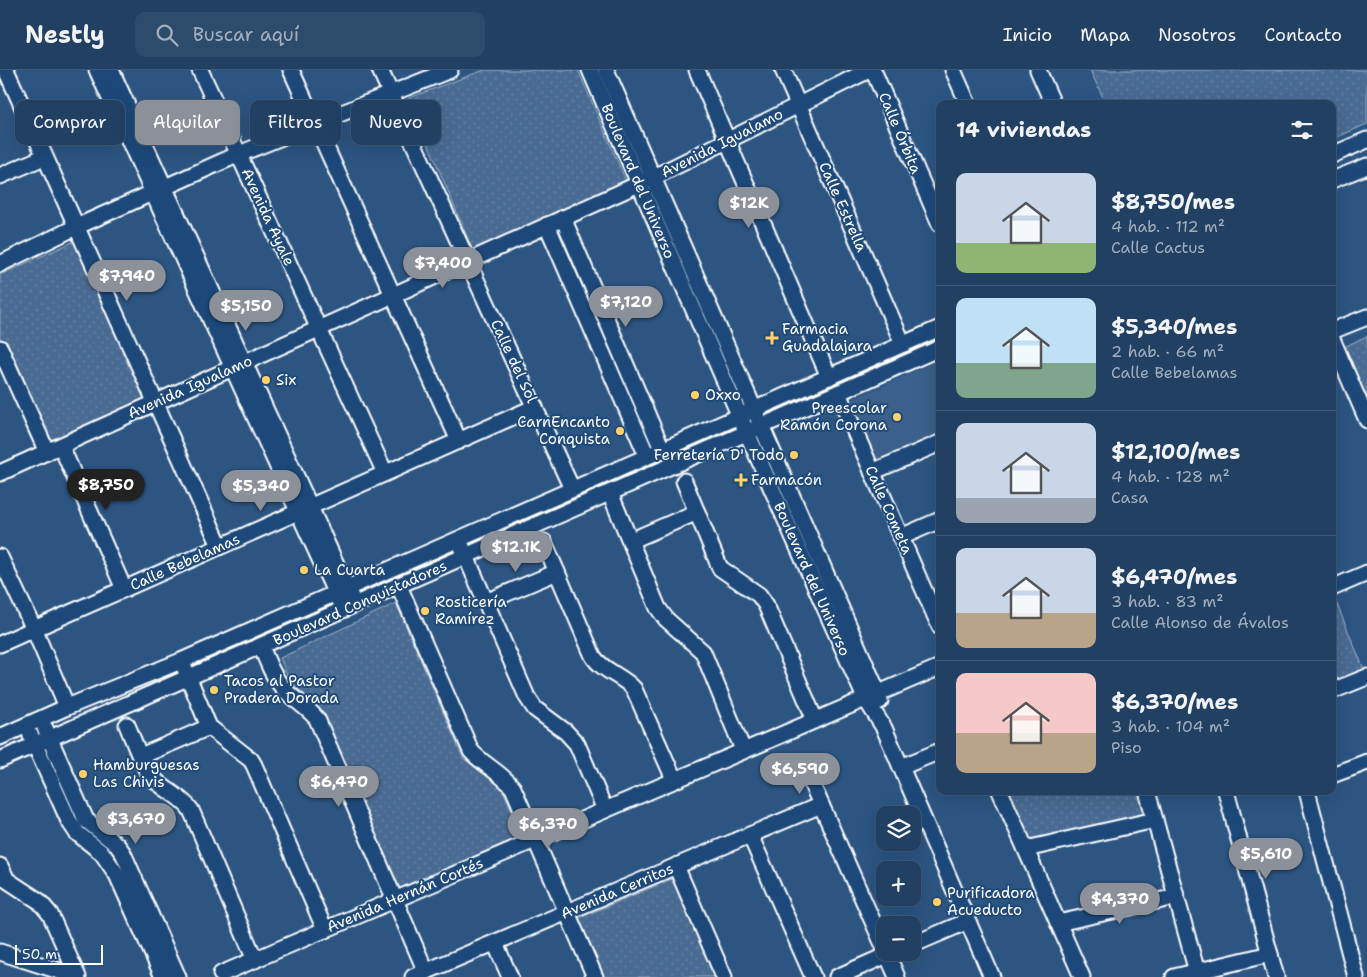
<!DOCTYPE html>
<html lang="es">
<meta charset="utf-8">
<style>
:root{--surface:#214062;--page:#2d4b6b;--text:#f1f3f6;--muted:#a2afbe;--line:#3e5977;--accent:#8c9099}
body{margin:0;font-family:"Shantell Sans",sans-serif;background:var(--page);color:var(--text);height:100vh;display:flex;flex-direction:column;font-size:19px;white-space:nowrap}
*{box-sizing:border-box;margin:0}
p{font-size:16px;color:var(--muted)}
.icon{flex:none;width:28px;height:28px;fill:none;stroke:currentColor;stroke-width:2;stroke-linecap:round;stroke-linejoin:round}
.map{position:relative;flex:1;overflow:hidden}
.sheet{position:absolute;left:936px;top:30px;width:400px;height:695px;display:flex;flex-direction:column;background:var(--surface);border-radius:10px;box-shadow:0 5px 20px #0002,0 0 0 1px var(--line)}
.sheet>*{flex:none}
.guide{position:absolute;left:15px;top:30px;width:475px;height:45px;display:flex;gap:10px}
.fabs{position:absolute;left:876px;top:736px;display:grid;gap:10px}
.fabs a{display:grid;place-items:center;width:45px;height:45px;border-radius:10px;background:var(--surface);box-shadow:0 5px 20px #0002,0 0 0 1px var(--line);font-size:25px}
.scale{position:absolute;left:15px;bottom:12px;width:88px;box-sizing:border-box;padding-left:5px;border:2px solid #fff;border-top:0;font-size:14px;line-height:18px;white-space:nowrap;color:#fff;-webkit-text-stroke:4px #1f4a7a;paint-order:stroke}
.price{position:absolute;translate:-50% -42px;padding:0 11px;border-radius:18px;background:var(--accent);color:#fff;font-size:16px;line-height:32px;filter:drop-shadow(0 1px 2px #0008)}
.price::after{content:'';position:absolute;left:50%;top:30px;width:15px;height:11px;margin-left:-8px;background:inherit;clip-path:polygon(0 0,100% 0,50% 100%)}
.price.on{background:#222;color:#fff}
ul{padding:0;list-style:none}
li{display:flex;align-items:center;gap:15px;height:125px;padding:0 20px}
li+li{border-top:1px solid var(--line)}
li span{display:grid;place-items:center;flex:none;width:140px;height:100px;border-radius:10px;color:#555}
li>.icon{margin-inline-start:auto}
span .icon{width:60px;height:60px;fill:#fffc;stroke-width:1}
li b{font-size:21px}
h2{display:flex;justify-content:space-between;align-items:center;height:60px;padding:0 20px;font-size:21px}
.pill{padding:0 18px;border-radius:10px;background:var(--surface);box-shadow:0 5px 20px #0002,0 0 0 1px var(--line);font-size:18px;line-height:45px}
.pill.on{background:var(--accent);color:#fff}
header{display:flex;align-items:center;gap:30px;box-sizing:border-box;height:70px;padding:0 25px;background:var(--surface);border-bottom:1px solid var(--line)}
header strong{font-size:24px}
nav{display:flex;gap:28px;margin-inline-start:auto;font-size:18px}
.search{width:350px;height:45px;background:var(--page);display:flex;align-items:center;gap:12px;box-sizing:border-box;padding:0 18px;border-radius:10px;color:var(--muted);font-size:19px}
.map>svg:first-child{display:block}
.built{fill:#3b618b}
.green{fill:url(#green-dots);stroke:#a4b5c8}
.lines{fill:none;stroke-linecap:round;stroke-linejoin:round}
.minor-casing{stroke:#fff;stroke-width:19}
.minor{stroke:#1f4a7a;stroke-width:15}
.poi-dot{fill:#ffd166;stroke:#1f4a7a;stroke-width:2}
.labels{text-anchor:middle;stroke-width:4;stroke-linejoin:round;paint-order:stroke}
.street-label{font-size:15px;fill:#fff;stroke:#1f4a7a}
.poi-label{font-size:15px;fill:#fff;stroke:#1f4a7a;text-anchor:start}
</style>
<header>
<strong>Nestly</strong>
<div class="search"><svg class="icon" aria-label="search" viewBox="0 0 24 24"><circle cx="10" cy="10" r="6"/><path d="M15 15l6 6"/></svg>Buscar aquí</div>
<nav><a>Inicio</a><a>Mapa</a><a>Nosotros</a><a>Contacto</a></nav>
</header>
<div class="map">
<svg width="1367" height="907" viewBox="0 0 1367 907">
<defs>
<pattern id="green-dots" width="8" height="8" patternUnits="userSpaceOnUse" patternTransform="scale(1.25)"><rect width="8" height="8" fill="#486b92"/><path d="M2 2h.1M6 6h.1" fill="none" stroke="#6381a2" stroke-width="1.8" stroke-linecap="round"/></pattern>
</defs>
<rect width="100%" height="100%" fill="#2c5582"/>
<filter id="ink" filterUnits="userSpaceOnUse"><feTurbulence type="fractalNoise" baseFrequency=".02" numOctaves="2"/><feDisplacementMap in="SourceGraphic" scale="10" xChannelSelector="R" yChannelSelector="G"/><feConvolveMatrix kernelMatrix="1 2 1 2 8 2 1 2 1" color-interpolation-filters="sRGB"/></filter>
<g filter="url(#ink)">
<!-- built -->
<path class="built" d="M940 290V362L874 392 847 332Z"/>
<!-- green -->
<g class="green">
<path d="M484 0H578L626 111 473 181 409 28Z"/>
<path d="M1090 0H1367V54L1333 69 1332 34H1106Z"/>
<path d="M75 171 148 329 51 374 0 270V205Z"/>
<path d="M1367 266V328L1344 277Z"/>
<path d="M1336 532 1365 602 1333 618 1332 534Z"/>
<path d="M396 533 463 688 502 718 524 769 399 822 324 643 289 610 280 588Z"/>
<path d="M1008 721H1142L1149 750 1033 779Z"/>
<path d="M674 808 717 907H601L575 850Z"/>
</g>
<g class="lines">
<defs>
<g id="minor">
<path d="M6 0 220 476"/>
<path d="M97 0 339 531"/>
<path d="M111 0 351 527"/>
<path d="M200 0 385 403"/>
<path d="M291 0 459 371"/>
<path d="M380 0 572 419"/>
<path d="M590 0 747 363 865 628 884 658 992 907"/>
<path d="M606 0 878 623 880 631"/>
<path d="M697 0 829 307"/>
<path d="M783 0 903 274"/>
<path d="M873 0 940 154"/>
<path d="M953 0 968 34"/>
<path d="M1038 0 1053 34"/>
<path d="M1332 85 1367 70"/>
<path d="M0 106 44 87"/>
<path d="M1332 110 1367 96"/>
<path d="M563 148 662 379"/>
<path d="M547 155 647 386"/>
<path d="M0 194 76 157 239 84 450 0"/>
<path d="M1332 261 1367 247"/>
<path d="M1332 269 1367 350"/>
<path d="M0 278 47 382"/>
<path d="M838 323 940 557"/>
<path d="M61 376 124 519"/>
<path d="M872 402 940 373"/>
<path d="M0 403 652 108 869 0"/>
<path d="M684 411 720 498 759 525 766 535 815 650"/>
<path d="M610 423 658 538 666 549 703 582 743 680"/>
<path d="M901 467 940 450"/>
<path d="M630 471 697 442"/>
<path d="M544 472 593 586C602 601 623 606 634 619L674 709"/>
<path d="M462 477 527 627 535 639 566 662 577 674 605 740"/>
<path d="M0 487 34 559 67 637"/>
<path d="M399 516 471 681C483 695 501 702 513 718L595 907"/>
<path d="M1332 518 1367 503"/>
<path d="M486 532 557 502"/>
<path d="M0 574 535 337"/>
<path d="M261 576C267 591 273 607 284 619 294 630 307 637 317 649L426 902"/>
<path d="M185 599 209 657 251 690 254 695 325 860"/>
<path d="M1332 621 1367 607"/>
<path d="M127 655C134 671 142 698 155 710 166 721 182 727 191 740L255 890"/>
<path d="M45 658 86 750 117 775 123 783 178 907"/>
<path d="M31 666 69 751 77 763 102 783 117 805 163 907"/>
<path d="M0 667 67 637 181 591 940 258"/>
<path d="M141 686 209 657"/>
<path d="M0 690 940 278"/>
<path d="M901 697 940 681"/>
<path d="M807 703 885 879"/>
<path d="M1332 705 1367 692"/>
<path d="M1000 721 1082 907"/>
<path d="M1147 721 1197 902"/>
<path d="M1226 721 1276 907"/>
<path d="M1307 721 1356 907"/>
<path d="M750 765 813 907"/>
<path d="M1026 779 1155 750"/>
<path d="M0 796 7 810 39 831 50 844 78 907 0 882"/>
<path d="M676 796 724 907"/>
<path d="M1058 853 1176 827"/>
<path d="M495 873 510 907"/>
<path d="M912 875 968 851"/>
<path d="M886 882 897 907"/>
<path d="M221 904 940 597"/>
<path d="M413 907 821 735"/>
<path d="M837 907 894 882"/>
<path d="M1174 907 1270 884"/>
</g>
</defs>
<!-- minor casing -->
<use href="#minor" class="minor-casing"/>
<!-- minor -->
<use href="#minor" class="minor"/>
</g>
</g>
<!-- markers -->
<g class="poi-dot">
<path d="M769.5 260.5h5v5h5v5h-5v5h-5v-5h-5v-5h5z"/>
<circle cx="266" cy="310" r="5"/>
<circle cx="695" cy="325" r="5"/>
<circle cx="897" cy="347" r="5"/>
<circle cx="620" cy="361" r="5"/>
<circle cx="794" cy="385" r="5"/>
<path d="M738.5 402.5h5v5h5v5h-5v5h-5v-5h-5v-5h5z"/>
<circle cx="304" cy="500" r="5"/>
<circle cx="425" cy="541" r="5"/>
<circle cx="214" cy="620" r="5"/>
<circle cx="83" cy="704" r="5"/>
<circle cx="937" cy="832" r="5"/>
</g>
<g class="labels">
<!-- street labels -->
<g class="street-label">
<text transform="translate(900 63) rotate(67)" y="5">Calle Órbita</text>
<text transform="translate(722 73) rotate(-27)" y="5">Avenida Igualamo</text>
<text transform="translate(638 111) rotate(67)" y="5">Boulevard del Universo</text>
<text transform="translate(843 137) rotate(66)" y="5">Calle Estrella</text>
<text transform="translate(268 147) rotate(65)" y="5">Avenida Ayale</text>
<text transform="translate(514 291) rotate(65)" y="5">Calle del Sol</text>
<text transform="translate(190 317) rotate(-24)" y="5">Avenida Igualamo</text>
<text transform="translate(889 440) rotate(66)" y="5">Calle Cometa</text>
<text transform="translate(185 492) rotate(-24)" y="5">Calle Bebelamas</text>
<text transform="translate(812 509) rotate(66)" y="5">Boulevard del Universo</text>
<text transform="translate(360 533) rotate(-24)" y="5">Boulevard Conquistadores</text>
<text transform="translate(617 821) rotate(-23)" y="5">Avenida Cerritos</text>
<text transform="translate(405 825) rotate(-23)" y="5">Avenida Hernán Cortés</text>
</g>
<!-- poi labels -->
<g class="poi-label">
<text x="782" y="264">Farmacia<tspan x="782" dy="17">Guadalajara</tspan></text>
<text x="276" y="315">Six</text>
<text x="705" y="330">Oxxo</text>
<text x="887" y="343" text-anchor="end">Preescolar<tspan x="887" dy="17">Ramón Corona</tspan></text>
<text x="610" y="357" text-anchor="end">CarnEncanto<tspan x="610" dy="17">Conquista</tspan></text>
<text x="784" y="390" text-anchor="end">Ferretería D' Todo</text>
<text x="751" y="415">Farmacón</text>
<text x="314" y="505">La Cuarta</text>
<text x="435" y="537">Rosticería<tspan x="435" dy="17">Ramírez</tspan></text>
<text x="224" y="616">Tacos al Pastor<tspan x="224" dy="17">Pradera Dorada</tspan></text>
<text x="93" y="700">Hamburguesas<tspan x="93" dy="17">Las Chivis</tspan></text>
<text x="947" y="828">Purificadora<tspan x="947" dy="17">Acueducto</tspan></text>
</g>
</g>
</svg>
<div class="fabs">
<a><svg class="icon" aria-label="layers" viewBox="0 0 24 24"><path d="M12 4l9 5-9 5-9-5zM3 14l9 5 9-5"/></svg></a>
<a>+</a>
<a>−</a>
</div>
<div class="scale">50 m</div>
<b class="price" style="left:749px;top:159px">$12K</b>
<b class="price" style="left:443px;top:219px">$7,400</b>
<b class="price" style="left:127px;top:232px">$7,940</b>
<b class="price" style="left:626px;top:258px">$7,120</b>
<b class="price" style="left:246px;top:262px">$5,150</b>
<b class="price on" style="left:106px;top:441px">$8,750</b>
<b class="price" style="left:261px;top:442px">$5,340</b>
<b class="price" style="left:516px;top:503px">$12.1K</b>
<b class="price" style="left:800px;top:725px">$6,590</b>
<b class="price" style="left:339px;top:738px">$6,470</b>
<b class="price" style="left:136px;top:775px">$3,670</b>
<b class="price" style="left:548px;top:780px">$6,370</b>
<b class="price" style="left:1266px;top:810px">$5,610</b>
<b class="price" style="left:1120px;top:855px">$4,370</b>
<div class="guide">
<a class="pill">Comprar</a>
<a class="pill on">Alquilar</a>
<a class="pill">Filtros</a>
<a class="pill">Nuevo</a>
</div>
<section class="sheet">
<h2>14 viviendas<svg class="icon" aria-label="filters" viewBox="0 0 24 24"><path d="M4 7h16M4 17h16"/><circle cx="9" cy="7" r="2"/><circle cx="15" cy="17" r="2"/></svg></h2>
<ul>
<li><span style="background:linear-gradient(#c9d6e8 70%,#8fb573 0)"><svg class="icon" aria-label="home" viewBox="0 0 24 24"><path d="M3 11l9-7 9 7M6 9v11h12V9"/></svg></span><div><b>$8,750/mes</b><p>4 hab. · 112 m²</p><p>Calle Cactus</p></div></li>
<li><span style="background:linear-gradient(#bfe0f5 65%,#7fa58c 0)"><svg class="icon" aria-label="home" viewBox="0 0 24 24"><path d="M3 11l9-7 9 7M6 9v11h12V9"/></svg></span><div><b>$5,340/mes</b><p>2 hab. · 66 m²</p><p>Calle Bebelamas</p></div></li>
<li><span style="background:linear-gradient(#c9d6e8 75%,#9aa5b1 0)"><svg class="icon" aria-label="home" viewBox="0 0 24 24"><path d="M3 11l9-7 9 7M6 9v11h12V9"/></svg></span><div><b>$12,100/mes</b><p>4 hab. · 128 m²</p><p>Casa</p></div></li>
<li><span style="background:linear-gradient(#c9d6e8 65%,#b9a48a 0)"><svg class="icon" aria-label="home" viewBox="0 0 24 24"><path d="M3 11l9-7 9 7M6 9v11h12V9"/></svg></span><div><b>$6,470/mes</b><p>3 hab. · 83 m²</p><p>Calle Alonso de Ávalos</p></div></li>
<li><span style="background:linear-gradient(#f6c9c9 60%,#b9a48a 0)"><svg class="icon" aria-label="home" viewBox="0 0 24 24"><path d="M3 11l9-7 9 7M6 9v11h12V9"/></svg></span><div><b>$6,370/mes</b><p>3 hab. · 104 m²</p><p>Piso</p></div></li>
</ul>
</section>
</div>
